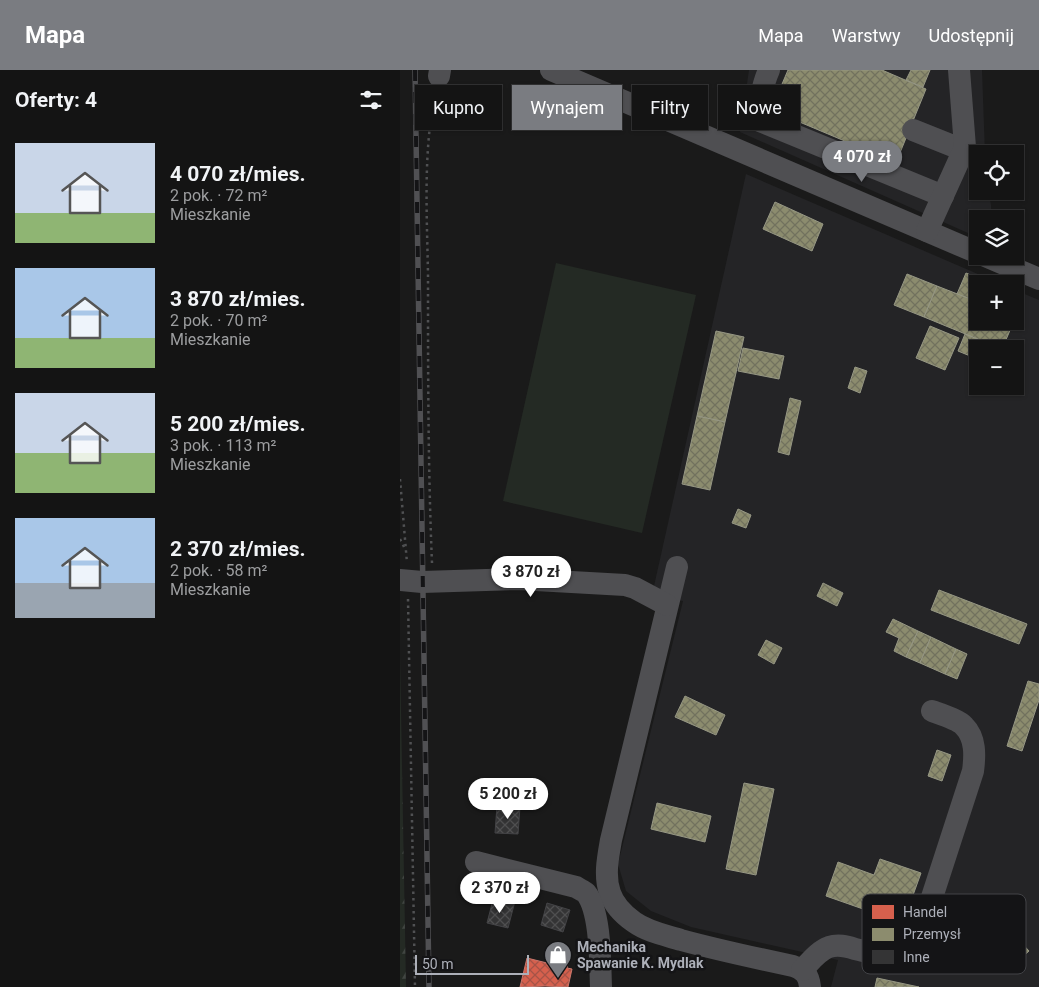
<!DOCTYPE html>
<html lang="pl">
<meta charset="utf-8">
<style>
:root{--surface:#141414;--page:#1d1d1d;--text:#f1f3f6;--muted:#9d9ea0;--line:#333334;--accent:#7a7c81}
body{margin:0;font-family:Roboto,sans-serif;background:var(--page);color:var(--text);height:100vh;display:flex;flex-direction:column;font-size:19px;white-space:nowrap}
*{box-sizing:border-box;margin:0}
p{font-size:16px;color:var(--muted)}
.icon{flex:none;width:28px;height:28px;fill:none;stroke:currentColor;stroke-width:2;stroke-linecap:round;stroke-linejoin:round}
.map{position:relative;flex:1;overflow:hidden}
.details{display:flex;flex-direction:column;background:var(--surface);width:400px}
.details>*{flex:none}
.guide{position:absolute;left:15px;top:15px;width:475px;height:45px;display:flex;gap:10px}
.buttons{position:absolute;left:569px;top:75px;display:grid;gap:10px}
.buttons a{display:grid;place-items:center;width:55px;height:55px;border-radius:0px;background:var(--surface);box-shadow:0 1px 4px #0004,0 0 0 1px var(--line);font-size:25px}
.scale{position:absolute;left:15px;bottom:12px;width:114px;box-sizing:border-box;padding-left:5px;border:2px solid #adb0b9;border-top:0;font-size:14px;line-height:18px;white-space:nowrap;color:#adb0b9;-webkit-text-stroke:4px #141416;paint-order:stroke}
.price{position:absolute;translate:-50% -42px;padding:0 11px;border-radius:18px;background:#fff;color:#222;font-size:16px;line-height:32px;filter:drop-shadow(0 1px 2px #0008)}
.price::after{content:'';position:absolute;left:50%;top:30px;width:15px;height:11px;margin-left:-8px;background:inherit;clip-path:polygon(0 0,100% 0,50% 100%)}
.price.selected{background:var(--accent);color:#fff}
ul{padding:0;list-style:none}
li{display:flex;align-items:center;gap:15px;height:125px;padding:0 15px}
li span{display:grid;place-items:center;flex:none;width:140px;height:100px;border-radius:0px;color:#555}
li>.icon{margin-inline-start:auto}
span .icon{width:60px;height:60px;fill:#fffc;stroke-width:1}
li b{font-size:21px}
h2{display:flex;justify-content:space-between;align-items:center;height:60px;padding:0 15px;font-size:21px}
.chip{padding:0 18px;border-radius:0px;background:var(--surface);box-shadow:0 1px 4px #0004,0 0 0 1px var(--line);font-size:18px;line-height:45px}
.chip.selected{background:var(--accent);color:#fff}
header{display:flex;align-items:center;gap:30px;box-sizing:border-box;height:70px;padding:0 25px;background:var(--accent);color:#fff}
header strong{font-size:24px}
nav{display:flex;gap:28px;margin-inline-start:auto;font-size:18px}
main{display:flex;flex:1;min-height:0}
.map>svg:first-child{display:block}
.built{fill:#242426;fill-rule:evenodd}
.forest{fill:url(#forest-firs)}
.garden{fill:#242a24}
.shops{fill:url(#shops-cross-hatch);stroke:#ca786d}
.industry{fill:url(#industry-cross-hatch);stroke:#969784}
.building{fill:url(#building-cross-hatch);stroke:#434346}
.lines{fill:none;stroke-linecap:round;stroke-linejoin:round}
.path{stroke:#505153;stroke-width:2.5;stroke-dasharray:2.5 4;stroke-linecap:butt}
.minor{stroke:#4f4f52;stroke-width:22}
.rail-casing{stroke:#505053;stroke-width:5.5}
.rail{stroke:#141416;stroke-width:4;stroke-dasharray:11;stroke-linecap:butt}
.labels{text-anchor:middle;stroke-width:5;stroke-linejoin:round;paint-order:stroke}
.poi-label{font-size:14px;font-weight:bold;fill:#adb0b9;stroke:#141416;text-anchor:start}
.key{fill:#141416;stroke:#424347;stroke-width:1}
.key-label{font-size:14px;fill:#adb0b9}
</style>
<header>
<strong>Mapa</strong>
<nav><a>Mapa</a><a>Warstwy</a><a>Udostępnij</a></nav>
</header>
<main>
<section class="details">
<h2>Oferty: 4<svg class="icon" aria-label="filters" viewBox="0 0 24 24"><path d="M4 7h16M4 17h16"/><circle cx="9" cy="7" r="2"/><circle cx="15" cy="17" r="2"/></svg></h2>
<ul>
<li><span style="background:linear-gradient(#c9d6e8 70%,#8fb573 0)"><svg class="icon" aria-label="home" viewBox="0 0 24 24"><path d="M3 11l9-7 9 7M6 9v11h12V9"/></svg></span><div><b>4 070 zł/mies.</b><p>2 pok. · 72 m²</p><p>Mieszkanie</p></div></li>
<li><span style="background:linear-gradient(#a9c7e8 70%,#8fb573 0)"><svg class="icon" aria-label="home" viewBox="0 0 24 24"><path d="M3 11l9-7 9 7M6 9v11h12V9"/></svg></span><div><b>3 870 zł/mies.</b><p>2 pok. · 70 m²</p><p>Mieszkanie</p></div></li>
<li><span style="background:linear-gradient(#c9d6e8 60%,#8fb573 0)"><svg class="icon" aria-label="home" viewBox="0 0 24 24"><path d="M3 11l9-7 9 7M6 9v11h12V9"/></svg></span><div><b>5 200 zł/mies.</b><p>3 pok. · 113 m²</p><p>Mieszkanie</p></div></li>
<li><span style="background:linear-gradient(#a9c7e8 65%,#9aa5b1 0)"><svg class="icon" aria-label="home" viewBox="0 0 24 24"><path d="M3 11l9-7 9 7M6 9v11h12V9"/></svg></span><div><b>2 370 zł/mies.</b><p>2 pok. · 58 m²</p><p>Mieszkanie</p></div></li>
</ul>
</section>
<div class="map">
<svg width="639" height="917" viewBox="0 0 639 917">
<defs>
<pattern id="forest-firs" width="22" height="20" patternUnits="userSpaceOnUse" patternTransform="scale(1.25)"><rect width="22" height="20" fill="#242a24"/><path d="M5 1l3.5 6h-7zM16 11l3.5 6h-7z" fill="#414642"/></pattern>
<pattern id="shops-cross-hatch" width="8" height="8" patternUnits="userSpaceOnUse" patternTransform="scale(1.25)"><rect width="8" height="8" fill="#d6604d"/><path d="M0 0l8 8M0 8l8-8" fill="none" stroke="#a55347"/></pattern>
<pattern id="industry-cross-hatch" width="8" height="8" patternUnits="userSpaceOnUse" patternTransform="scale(1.25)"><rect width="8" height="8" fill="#8c8c6e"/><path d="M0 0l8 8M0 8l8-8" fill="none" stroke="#72725e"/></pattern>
<pattern id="building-cross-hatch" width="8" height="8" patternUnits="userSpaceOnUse" patternTransform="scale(1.25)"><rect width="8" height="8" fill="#343435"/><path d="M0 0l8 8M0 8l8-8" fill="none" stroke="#4f4f50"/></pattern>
</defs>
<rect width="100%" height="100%" fill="#1a1a1a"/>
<!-- built -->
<g class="built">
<path d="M349 0H582L585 84H578V121H588L591 135V149H578L577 167 340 62Z"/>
<path d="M346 104 601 214H578V251H615V220L639 230V917H431L438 890 291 857 251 841 226 821 218 794 283 531 252 525ZM578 279H615V316H578Z"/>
</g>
<!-- forest -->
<path class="forest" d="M0 587 6 917H0Z"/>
<!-- garden -->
<path class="garden" d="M156 193 296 225 242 463 103 431Z"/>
<!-- shops -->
<path class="shops" d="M127 888 159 896 160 891 168 893 167 898 172 899 168 917 145 916 120 917Z"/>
<!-- industry -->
<g class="industry">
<path d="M388 0H482L526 19 495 95 458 79 459 77 371 40Z"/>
<path d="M511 0H530L523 17 506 10Z"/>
<path d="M375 132 423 154 412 181 363 159Z"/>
<path d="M566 203 585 211 584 214H578L576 232 557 224Z"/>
<path d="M507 204 537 216 524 247 494 235Z"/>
<path d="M537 216 578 232V251H614L602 279 524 247Z"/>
<path d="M530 256 559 268 545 300 516 288Z"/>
<path d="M316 261 344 267 325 352 297 346Z"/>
<path d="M565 264 582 271 579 279H578L575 288 558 281Z"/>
<path d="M582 271 600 279H579Z"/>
<path d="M343 278 384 286 379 309 338 301Z"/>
<path d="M455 297 467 301 460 323 448 318Z"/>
<path d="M390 328 401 331 389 385 378 382Z"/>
<path d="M297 346 325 352 310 420 282 414Z"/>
<path d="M338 439 351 445 346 458 332 453Z"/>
<path d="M423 513 443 523 437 536 417 526Z"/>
<path d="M539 520 627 554 619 574 531 540Z"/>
<path d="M493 549 518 561 506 587 494 581 499 568 486 562Z"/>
<path d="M518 561 531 567 520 593 506 587Z"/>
<path d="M531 567 556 579 545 604 520 593Z"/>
<path d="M366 570 382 578 374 594 358 585Z"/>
<path d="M556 579 567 584 557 609 545 604Z"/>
<path d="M628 611 639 614V630L622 681 607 676Z"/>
<path d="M285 626 325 645 316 665 275 647Z"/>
<path d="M537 680 551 685 542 711 528 706Z"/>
<path d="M344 713 374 719 356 805 326 799Z"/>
<path d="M257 733 311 746 305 772 251 759Z"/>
<path d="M480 789 521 803 503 853 426 826 438 792 474 805Z"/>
<path d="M594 843 629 881 609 899 574 861Z"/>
<path d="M477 908 519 917H475Z"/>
</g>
<!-- building -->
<g class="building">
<path d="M97 736 120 737 118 764 95 763Z"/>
<path d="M95 819 116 824 114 835 93 830Z"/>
<path d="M93 830 114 835 108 858 87 853Z"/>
<path d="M147 833 170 840 163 862 141 855Z"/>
</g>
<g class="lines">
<!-- path -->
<g class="path">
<path d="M0 409 7 493"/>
<path d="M0 469 5 479"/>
<path d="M32 493C28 397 28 301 28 205 27 145 23 83 35 24"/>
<path d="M8 529 15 917"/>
</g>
<!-- minor -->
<g class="minor">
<path d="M151 0 578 183"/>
<path d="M369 0C364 11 356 40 360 51L543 126"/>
<path d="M39 6 40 0"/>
<path d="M513 60 563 80"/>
<path d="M527 161 565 77 559 0"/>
<path d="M585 186 639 209"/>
<path d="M277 497 211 770C208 787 204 806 210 823 214 835 224 845 234 852 248 862 265 865 281 870 318 880 355 888 393 896 404 900 409 905 410 917"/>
<path d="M0 510 22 512 118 509 225 515 235 518 267 535"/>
<path d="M76 792 176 817C179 819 184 821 186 823 201 842 200 893 201 917"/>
<path d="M402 900C410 892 418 881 429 877 438 874 446 876 455 879 490 887 503 895 522 858L573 701C575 686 576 668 564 656 559 650 540 644 532 641"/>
</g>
<defs>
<path id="rail" d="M15 0 29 917"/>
</defs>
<!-- rail casing -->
<use href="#rail" class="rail-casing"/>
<!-- rail -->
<use href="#rail" class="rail"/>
</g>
<!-- icons -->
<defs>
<symbol id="shop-pin" viewBox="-11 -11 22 30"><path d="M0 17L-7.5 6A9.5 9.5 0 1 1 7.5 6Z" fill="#7a7c81" stroke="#141416"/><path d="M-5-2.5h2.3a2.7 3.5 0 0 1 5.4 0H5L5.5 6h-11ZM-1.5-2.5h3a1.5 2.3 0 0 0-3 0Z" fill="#fff"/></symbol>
</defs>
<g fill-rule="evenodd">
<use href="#shop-pin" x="142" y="869" width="32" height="43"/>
</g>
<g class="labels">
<!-- poi labels -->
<g class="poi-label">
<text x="177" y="882">Mechanika<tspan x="177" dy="16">Spawanie K. Mydlak</tspan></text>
</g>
</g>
<!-- legend -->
<rect x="462" y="824" width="164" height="80" rx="8" class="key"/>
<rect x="472" y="835" width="22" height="14" fill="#d6604d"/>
<rect x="472" y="858" width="22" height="13" fill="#8c8c6e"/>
<rect x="472" y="880" width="22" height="14" fill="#343435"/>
<g class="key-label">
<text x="503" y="847">Handel</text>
<text x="503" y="869">Przemysł</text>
<text x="503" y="892">Inne</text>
</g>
</svg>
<div class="buttons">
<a><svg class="icon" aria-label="locate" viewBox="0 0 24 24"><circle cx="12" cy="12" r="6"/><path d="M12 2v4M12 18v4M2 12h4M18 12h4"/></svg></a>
<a><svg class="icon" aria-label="layers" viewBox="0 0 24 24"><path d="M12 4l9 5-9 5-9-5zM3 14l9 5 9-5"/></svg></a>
<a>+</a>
<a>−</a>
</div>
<div class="scale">50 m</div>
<b class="price selected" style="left:462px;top:113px">4 070 zł</b>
<b class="price" style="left:131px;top:528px">3 870 zł</b>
<b class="price" style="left:108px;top:750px">5 200 zł</b>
<b class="price" style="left:100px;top:844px">2 370 zł</b>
<div class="guide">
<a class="chip">Kupno</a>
<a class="chip selected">Wynajem</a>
<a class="chip">Filtry</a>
<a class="chip">Nowe</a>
</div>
</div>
</main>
